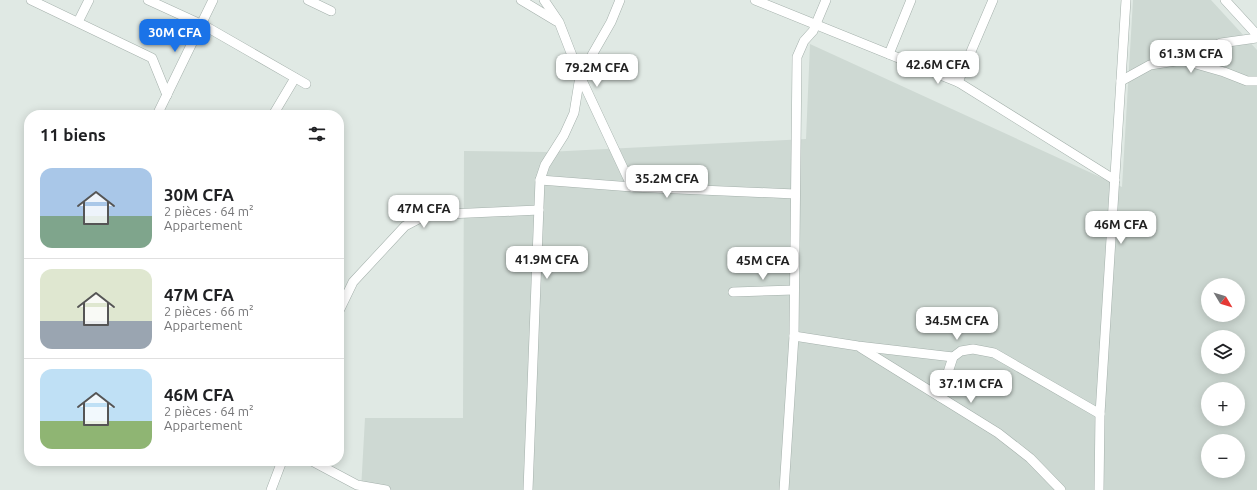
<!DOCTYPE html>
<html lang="fr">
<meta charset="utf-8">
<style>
:root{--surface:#fff;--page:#f6f6f6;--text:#202124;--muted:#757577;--line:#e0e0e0;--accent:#1a73e8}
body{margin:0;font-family:Ubuntu,sans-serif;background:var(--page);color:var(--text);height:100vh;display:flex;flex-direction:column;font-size:15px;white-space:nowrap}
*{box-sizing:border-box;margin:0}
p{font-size:13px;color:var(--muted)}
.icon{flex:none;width:22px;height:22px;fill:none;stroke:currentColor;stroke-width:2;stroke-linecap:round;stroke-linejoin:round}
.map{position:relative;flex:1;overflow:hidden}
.sheet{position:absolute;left:24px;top:110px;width:320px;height:356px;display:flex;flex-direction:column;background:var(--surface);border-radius:16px;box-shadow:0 2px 10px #0003}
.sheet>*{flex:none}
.needle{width:26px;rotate:128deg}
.tools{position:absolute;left:1201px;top:278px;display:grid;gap:8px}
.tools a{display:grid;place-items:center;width:44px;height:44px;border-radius:50%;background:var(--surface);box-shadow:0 2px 10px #0003;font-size:20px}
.price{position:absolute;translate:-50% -34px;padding:0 9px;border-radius:8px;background:#fff;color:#222;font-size:13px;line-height:26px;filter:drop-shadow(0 1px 2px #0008)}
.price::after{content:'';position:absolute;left:50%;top:24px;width:12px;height:9px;margin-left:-6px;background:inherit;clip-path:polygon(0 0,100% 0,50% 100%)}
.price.on{background:var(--accent);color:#fff}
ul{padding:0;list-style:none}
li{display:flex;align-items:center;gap:12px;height:100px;padding:0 16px}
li+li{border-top:1px solid var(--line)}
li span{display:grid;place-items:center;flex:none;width:112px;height:80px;border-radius:12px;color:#555}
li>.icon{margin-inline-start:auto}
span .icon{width:48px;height:48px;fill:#fffc;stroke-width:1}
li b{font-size:17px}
h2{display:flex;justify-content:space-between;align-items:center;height:48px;padding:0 16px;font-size:17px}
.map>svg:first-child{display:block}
.built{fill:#ced9d3;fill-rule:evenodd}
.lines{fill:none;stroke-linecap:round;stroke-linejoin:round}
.minor-casing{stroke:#a4b0ab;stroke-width:10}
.minor{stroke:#fff;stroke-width:9}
</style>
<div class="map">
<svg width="1257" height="490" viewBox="0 0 1257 490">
<rect width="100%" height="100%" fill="#e0e9e4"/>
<!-- built -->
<path class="built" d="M1133 0H1211L1257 50V490H361L365 418H463L464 151 547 152 806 139 810 44 1122 187ZM1208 285H1238V315H1208ZM1208 337H1238V367H1208ZM1208 389H1238V419H1208ZM1208 441H1238V471H1208Z"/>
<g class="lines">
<defs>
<g id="minor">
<path d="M31 0 152 58 167 95"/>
<path d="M148 0 205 26 306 84"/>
<path d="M308 0 331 11"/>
<path d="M521 0 556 21"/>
<path d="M544 0 559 22 580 76 632 187"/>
<path d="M755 0 958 82 1115 180"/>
<path d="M1225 0 1257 35"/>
<path d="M78 22 89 0"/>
<path d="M889 54 911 0"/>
<path d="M1182 60 1221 43 1257 38"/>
<path d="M1121 81 1150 65 1182 60 1224 72 1247 81H1257"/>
<path d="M958 82 993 0"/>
<path d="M157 115 213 0"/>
<path d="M273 115 295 78"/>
<path d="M540 180 632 187 795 194"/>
<path d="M733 292 794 290"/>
<path d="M339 311 353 282 405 226 426 215 539 210"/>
<path d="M794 336 858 346 953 357 961 351 973 349 994 353 1100 414"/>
<path d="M861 348 998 433 1030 458 1061 490"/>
<path d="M940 397 953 357"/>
<path d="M312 461 357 485 386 490"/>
<path d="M271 490 282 461"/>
<path d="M528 490 540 180 545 165 564 135 574 113 580 76 611 22 620 0"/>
<path d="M784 490 794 336 797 57 804 41 813 31 826 0"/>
<path d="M1099 490 1100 414 1126 0"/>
</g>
</defs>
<!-- minor casing -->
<use href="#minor" class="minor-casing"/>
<!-- minor -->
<use href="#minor" class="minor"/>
</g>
</svg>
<div class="tools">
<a><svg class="needle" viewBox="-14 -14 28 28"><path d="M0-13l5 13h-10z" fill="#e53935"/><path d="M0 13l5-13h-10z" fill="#757577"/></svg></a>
<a><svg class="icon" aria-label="layers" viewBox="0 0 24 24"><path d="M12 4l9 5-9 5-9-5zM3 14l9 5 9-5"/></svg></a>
<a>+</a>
<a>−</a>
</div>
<b class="price on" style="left:175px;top:53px">30M CFA</b>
<b class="price" style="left:1191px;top:74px">61.3M CFA</b>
<b class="price" style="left:938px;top:85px">42.6M CFA</b>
<b class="price" style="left:597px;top:88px">79.2M CFA</b>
<b class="price" style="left:667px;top:199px">35.2M CFA</b>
<b class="price" style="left:424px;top:229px">47M CFA</b>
<b class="price" style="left:1121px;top:245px">46M CFA</b>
<b class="price" style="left:547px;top:280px">41.9M CFA</b>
<b class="price" style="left:763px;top:281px">45M CFA</b>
<b class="price" style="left:957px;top:341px">34.5M CFA</b>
<b class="price" style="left:971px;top:404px">37.1M CFA</b>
<section class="sheet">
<h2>11 biens<svg class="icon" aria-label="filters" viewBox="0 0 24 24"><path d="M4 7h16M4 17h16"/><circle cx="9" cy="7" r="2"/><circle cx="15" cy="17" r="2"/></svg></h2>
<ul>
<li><span style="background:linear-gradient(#a9c7e8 60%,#7fa58c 0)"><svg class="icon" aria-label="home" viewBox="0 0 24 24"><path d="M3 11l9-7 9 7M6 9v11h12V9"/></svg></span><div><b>30M CFA</b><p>2 pièces · 64 m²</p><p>Appartement</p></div></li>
<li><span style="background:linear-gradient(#dfe7d0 65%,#9aa5b1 0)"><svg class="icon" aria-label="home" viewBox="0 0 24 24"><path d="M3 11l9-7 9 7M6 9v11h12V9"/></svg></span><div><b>47M CFA</b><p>2 pièces · 66 m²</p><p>Appartement</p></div></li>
<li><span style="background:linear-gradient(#bfe0f5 65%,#8fb573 0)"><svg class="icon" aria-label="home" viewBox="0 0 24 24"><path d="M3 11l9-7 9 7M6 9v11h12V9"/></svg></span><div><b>46M CFA</b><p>2 pièces · 64 m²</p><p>Appartement</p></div></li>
</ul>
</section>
</div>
